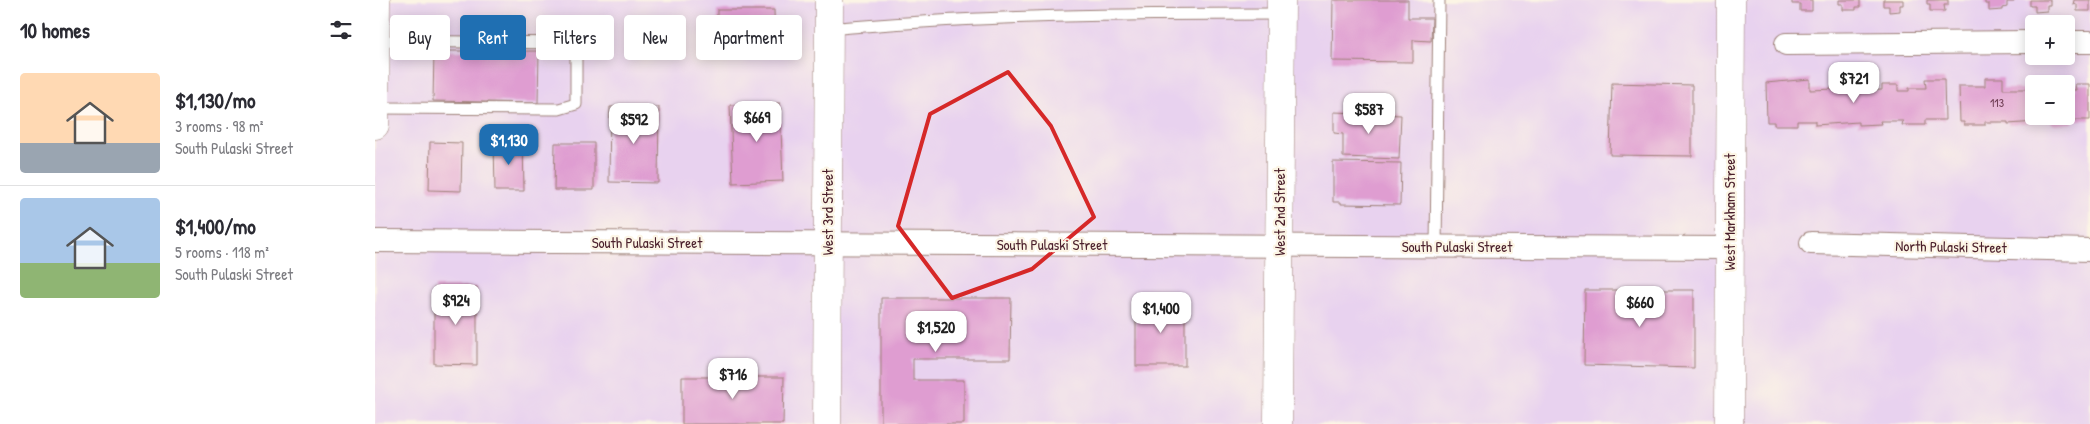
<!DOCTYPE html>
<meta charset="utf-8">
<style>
:root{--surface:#fff;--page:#f7f7f7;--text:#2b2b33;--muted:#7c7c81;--line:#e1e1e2;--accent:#1f6fb2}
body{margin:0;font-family:"Patrick Hand",sans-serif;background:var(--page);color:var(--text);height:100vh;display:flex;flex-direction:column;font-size:19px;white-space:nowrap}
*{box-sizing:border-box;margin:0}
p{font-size:16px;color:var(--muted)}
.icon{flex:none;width:28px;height:28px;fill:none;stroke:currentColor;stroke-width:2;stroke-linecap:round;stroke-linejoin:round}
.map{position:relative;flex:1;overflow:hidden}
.details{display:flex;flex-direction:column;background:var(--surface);width:375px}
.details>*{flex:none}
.top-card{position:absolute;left:15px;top:15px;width:475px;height:45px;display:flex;gap:10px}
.tools{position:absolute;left:1650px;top:15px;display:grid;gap:10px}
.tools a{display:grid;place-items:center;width:50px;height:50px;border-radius:5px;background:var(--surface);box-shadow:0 2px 12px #0003;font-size:25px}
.price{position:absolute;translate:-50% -42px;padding:0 11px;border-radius:10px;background:#fff;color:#222;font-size:16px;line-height:32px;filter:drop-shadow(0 1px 2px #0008)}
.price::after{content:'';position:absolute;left:50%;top:30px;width:15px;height:11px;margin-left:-8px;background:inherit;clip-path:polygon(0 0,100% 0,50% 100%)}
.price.on{background:var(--accent);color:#fff}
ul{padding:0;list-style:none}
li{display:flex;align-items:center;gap:15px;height:125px;padding:0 20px}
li+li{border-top:1px solid var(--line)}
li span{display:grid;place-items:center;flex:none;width:140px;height:100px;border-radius:5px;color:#555}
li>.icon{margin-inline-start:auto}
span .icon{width:60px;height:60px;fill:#fffc;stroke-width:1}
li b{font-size:21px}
h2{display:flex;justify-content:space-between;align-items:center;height:60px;padding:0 20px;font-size:21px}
.chip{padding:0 18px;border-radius:5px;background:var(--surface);box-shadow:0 2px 12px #0003;font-size:18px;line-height:45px}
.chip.on{background:var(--accent);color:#fff}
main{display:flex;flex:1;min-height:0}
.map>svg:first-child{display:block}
.built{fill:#e8d2ef;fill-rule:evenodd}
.building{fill:#df9dd1}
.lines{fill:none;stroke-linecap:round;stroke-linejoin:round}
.service-casing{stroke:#9e8178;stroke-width:13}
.minor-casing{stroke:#9e8178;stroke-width:24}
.tertiary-casing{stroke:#9e8178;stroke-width:29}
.secondary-casing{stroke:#9e8178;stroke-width:29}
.service{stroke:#fff;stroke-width:11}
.minor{stroke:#fff;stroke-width:22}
.tertiary{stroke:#fff;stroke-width:28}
.secondary{stroke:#fff;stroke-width:28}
.marked{fill:none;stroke:#d62828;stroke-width:4;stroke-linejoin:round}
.labels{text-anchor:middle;stroke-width:4.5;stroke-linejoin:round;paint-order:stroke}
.number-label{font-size:12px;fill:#6f3e54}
.street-label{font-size:15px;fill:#4a1f2b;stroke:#fcf5e5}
</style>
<main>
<section class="details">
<h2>10 homes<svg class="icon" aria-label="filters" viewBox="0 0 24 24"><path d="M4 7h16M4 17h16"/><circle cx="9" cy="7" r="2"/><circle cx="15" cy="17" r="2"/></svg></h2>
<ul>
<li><span style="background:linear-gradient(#ffd9b3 70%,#9aa5b1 0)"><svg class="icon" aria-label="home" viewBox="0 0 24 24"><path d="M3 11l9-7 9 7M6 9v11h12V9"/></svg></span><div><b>$1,130/mo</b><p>3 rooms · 98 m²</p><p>South Pulaski Street</p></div></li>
<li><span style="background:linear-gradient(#a9c7e8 65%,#8fb573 0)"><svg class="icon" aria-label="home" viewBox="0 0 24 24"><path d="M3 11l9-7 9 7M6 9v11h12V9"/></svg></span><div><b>$1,400/mo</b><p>5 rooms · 118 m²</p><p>South Pulaski Street</p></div></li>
</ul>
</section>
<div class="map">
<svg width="1715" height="424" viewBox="0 0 1715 424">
<rect width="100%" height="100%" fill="#fcf5e5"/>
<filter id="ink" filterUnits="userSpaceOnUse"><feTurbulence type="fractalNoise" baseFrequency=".02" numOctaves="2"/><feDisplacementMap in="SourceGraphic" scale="10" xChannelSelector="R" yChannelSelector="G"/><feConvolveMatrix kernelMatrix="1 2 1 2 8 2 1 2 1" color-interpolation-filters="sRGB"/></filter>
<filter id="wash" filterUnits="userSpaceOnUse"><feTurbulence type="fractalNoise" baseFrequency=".0096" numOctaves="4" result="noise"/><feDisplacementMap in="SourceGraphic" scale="20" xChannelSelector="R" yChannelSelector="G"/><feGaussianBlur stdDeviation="1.12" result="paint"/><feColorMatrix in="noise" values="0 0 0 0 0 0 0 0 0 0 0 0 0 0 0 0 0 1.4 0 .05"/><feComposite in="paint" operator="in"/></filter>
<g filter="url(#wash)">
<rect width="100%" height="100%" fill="#f1e3c5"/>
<!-- built -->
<path class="built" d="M0 0H1715V424H0ZM1659 24H1691V56H1659ZM1659 84H1691V116H1659Z"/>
<g id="blocks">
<!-- building -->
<g class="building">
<path d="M958 0H1033V18H1057L1056 41 1038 40V62L957 61Z"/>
<path d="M1417 0H1437V11H1425V4H1417Z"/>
<path d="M1464 0H1485V7H1481V10H1468V4H1464Z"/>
<path d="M1508 0H1528V5H1525V11L1514 12V6H1508Z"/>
<path d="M1552 0H1573V5H1569L1570 11H1555V4H1552Z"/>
<path d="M1610 0H1639V2H1632V7L1628 8V10L1614 11V4H1610Z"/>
<path d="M1655 0H1675V5H1672V11L1660 12V6H1655Z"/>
<path d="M1699 0H1715V11H1702V4L1698 5Z"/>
<path d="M342 10H399L400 56H342Z"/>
<path d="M59 51H164L163 103 58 101Z"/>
<path d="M1610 78H1628V89H1655L1654 84 1659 83V116H1691V90H1701L1700 84H1715V120H1698V123L1677 124 1676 121 1633 124V122H1610V125H1589V122H1585L1584 86H1610Z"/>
<path d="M1435 79V90L1461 89V84H1480V91L1507 90V85H1523V91H1534V88H1551L1550 79H1569L1570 120H1550V125H1527L1528 121H1505L1506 124 1483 125V122L1440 125V121H1422V125H1399V122H1392L1391 83Z"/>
<path d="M1237 83 1317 85V156L1235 155Z"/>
<path d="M405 103 408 181 358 183 355 105Z"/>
<path d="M235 107H284L283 183 234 182Z"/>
<path d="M959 112 1026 115 1024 159 968 157V134L959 133Z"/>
<path d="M119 141H148L149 191H120Z"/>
<path d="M55 142 87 143 86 191 54 190Z"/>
<path d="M180 143H219V190H179Z"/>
<path d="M958 162 1026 163 1025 205 966 204V202H958Z"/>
<path d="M59 287H102V365L59 364Z"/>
<path d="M1210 290H1319V368L1209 365Z"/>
<path d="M506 298H636L635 359H538V380H589V424H506Z"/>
<rect x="761" y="302" width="49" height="64"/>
<path d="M307 377H409L408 424H307Z"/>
</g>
</g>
</g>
<g filter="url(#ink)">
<use href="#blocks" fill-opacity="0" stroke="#9e8178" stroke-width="1"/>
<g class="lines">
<defs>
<g id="service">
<path d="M454 29C605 15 756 14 906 14"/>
<path d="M1 108 184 109 201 104V51L194 43 1 41"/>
<path d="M1061 247 1064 0"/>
</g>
<g id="minor">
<path d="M1691 42H1715"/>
<path d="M1411 44 1659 42"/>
<path d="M0 241 1355 248"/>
<path d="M1436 243 1715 250"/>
</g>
<g id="tertiary">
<path d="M0 125 1 0"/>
<path d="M1354 424 1356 0"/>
</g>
<g id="secondary">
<path d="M452 424 454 0"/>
<path d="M903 424 906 0"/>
</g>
</defs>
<!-- service casing -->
<use href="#service" class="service-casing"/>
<!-- minor casing -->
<use href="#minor" class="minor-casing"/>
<!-- tertiary casing -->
<use href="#tertiary" class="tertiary-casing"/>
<!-- secondary casing -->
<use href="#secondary" class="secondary-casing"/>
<!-- service -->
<use href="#service" class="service"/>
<!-- minor -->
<use href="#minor" class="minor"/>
<!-- tertiary -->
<use href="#tertiary" class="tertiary"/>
<!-- secondary -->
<use href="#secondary" class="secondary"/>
</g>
</g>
<!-- marked area -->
<path class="marked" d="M633 72 676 126 719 217 657 269 577 298 523 226 555 114Z"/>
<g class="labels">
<!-- number labels -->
<g class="number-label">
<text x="1622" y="107">113</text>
</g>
<!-- street labels -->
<g class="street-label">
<text transform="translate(453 212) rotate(-90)" y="5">West 3rd Street</text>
<text transform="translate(905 212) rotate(-90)" y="5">West 2nd Street</text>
<text transform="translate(1355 212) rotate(-90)" y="5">West Markham Street</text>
<text x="272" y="248">South Pulaski Street</text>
<text x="677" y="250">South Pulaski Street</text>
<text x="1082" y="252">South Pulaski Street</text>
<text transform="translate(1576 247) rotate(1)" y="5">North Pulaski Street</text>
</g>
</g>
</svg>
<div class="tools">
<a>+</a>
<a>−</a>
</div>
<b class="price" style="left:1479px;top:104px">$721</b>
<b class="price" style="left:994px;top:135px">$587</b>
<b class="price" style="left:382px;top:143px">$669</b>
<b class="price" style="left:259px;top:145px">$592</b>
<b class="price on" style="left:134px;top:166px">$1,130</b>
<b class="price" style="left:81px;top:326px">$924</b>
<b class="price" style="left:1265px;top:328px">$660</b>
<b class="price" style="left:786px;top:334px">$1,400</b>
<b class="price" style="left:561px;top:353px">$1,520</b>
<b class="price" style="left:358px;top:400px">$716</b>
<div class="top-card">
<a class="chip">Buy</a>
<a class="chip on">Rent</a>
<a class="chip">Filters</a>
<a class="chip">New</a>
<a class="chip">Apartment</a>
</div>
</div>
</main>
